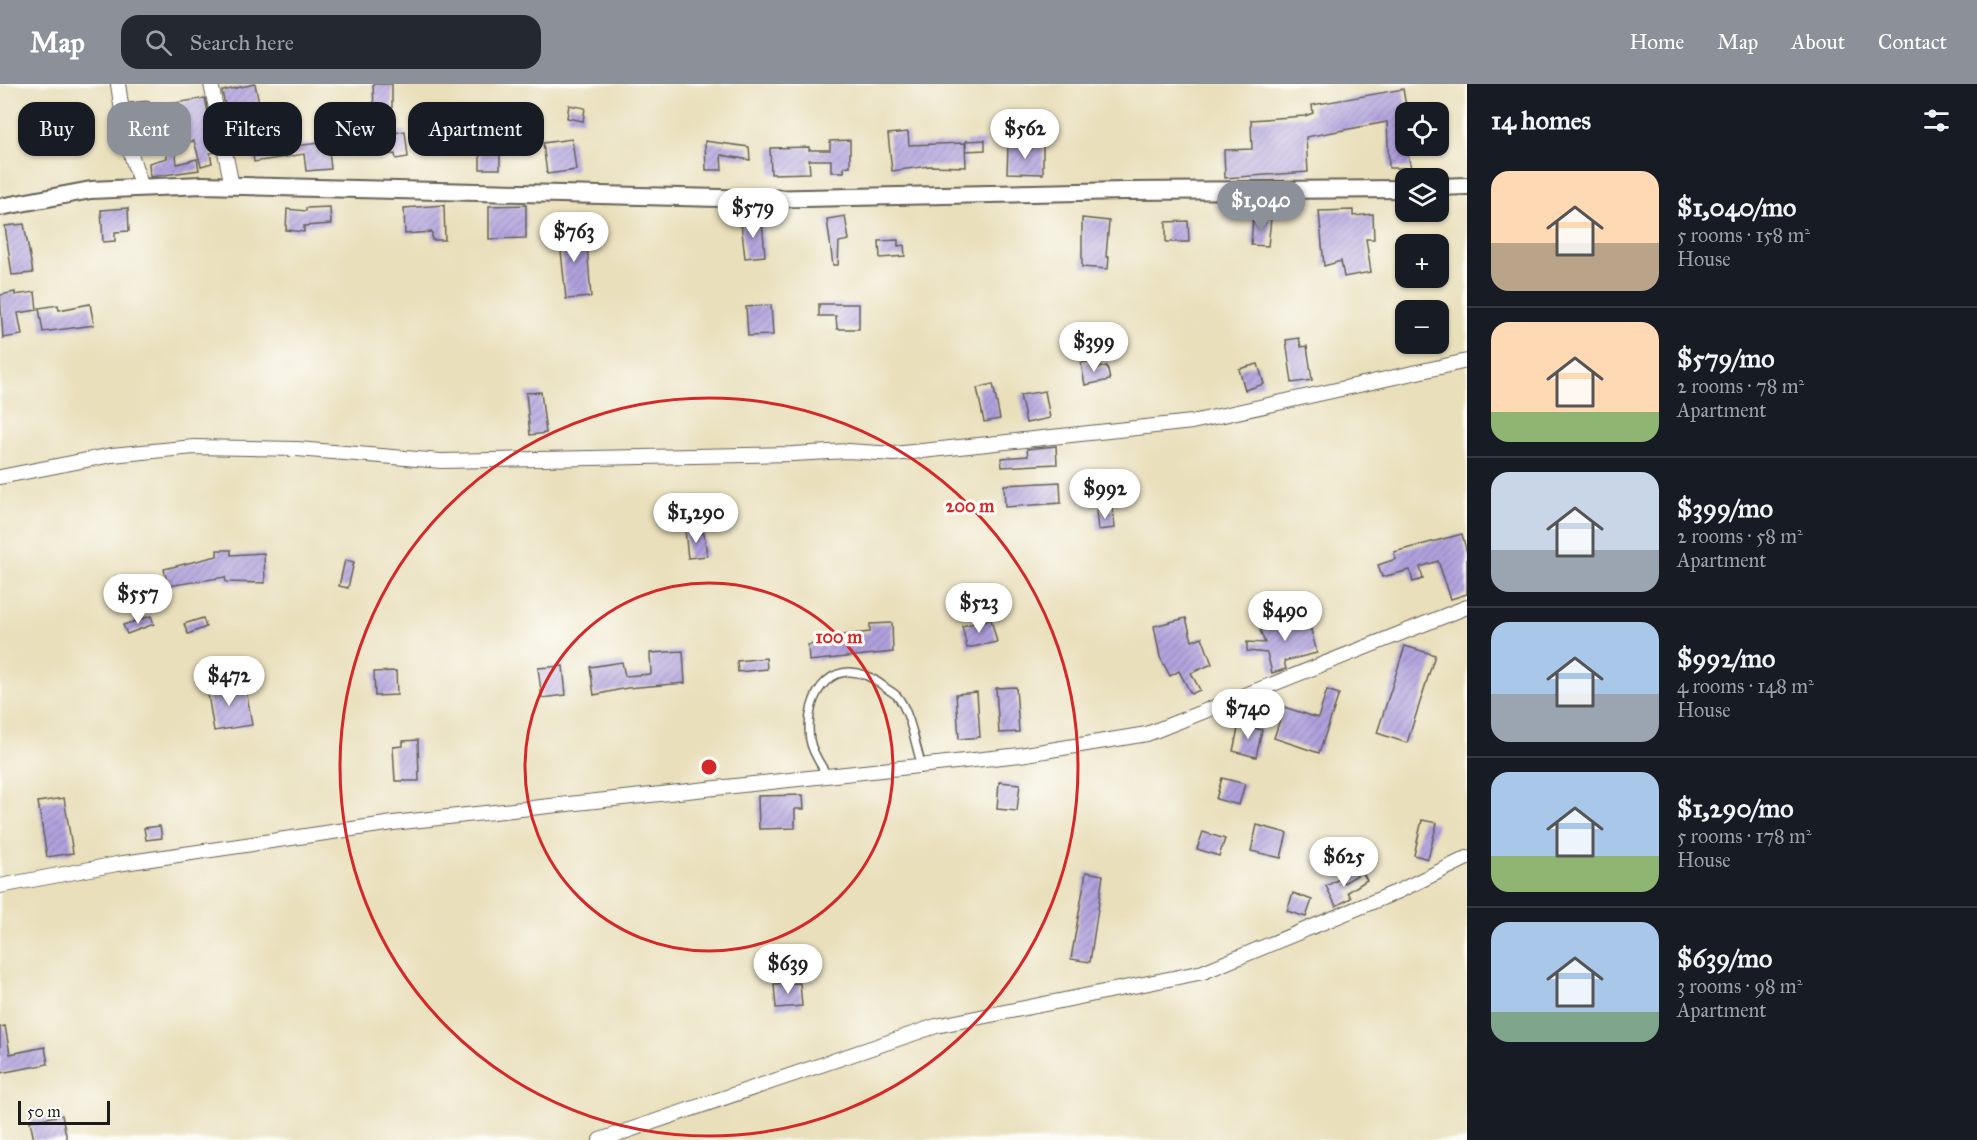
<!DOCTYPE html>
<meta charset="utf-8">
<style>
:root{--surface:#171b24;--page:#242831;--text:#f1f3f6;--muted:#9ea1a6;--line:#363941;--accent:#8c9099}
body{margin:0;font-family:"IM FELL Great Primer",serif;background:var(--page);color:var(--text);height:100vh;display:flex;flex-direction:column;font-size:22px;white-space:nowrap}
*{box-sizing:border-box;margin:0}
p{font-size:20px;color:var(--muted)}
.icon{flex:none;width:33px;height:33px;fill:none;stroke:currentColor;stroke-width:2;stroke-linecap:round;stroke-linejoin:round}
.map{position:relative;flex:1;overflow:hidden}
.panel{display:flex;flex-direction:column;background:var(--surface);width:510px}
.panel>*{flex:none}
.guide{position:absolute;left:18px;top:18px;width:570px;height:54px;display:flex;gap:12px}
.controls{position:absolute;left:1395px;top:18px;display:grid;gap:12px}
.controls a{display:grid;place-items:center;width:54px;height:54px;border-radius:12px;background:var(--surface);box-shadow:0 2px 4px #0004;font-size:30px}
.scale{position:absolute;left:18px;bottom:15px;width:92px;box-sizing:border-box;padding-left:6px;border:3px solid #1c1c1c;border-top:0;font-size:16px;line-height:21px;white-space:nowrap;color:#1c1c1c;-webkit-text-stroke:4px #fdfcf7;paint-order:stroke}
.price{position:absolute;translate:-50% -51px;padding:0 14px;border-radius:21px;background:#fff;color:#222;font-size:20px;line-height:39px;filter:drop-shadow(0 2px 3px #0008)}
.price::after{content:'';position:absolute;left:50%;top:36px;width:18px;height:14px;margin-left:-9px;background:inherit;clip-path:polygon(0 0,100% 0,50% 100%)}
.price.current{background:var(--accent);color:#fff}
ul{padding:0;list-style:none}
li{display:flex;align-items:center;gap:18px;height:150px;padding:0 24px}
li+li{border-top:2px solid var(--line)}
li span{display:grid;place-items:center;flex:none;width:168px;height:120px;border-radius:18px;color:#555}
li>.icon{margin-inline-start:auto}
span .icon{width:72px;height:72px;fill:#fffc;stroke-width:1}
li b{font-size:26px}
h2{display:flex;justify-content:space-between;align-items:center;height:72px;padding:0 24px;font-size:26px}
.pill{padding:0 21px;border-radius:18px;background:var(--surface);box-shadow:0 2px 4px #0004;font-size:21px;line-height:54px}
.pill.current{background:var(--accent);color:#fff}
header{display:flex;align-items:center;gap:36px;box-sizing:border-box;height:84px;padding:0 30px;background:var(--accent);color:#fff}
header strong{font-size:28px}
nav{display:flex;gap:33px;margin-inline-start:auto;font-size:21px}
.search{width:420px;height:54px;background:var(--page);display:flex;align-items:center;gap:15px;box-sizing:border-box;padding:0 21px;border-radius:18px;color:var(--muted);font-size:22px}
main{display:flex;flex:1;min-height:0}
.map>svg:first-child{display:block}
.building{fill:url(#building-hatch)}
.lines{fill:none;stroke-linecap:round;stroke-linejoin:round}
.service-casing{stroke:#646054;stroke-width:10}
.minor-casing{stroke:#646054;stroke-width:16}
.tertiary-casing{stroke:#646054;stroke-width:20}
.service{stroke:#fff;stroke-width:7}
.minor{stroke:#fff;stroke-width:14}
.tertiary{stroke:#fff;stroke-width:16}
.ring{fill:none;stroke:#d62828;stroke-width:3}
.centre{fill:#d62828;stroke:#fdfcf7;stroke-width:3}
.ring-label{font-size:18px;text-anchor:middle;font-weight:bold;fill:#d62828;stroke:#fdfcf7;stroke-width:6;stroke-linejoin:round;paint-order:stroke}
</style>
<header>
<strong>Map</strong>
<div class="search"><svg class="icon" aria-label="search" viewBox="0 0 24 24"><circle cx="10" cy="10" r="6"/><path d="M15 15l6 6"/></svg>Search here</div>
<nav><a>Home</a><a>Map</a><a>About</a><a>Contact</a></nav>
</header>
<main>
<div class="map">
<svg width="1467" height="1056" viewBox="0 0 1467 1056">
<defs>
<pattern id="building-hatch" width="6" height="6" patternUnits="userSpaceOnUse" patternTransform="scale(1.5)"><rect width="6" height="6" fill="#b1a1de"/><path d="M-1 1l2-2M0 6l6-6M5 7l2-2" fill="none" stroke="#8f82b3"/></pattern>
</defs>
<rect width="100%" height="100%" fill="#fdfcf7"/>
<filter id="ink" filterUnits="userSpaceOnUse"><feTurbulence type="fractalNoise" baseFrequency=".0167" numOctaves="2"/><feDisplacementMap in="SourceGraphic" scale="12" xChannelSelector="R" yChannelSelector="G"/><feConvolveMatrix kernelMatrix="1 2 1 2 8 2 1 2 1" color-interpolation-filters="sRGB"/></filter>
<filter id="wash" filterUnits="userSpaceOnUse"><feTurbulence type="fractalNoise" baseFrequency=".008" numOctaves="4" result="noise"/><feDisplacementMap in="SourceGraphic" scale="24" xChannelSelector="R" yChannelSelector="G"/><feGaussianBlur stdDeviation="1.35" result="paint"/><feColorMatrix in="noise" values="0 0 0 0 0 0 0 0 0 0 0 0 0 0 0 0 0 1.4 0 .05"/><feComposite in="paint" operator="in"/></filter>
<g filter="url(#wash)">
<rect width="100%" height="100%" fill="#e9dfbb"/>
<g id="blocks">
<!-- building -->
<g class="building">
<path d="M255 0 259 19 226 26 222 7Z"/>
<path d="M373 0H392V26H374Z"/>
<path d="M1403 5 1407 28 1406 62 1411 84H1389L1387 38 1306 53 1308 88 1225 94 1224 66 1252 65 1251 36 1305 32 1313 29 1312 21Z"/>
<path d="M205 14 216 68 210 69 212 79 201 82 194 57 175 61 177 80 197 75 199 86 150 93 149 79 167 74 164 53 151 55 149 45 134 47 130 19 149 17 152 35 171 32 169 20Z"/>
<path d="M569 21 585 24 583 37 567 34Z"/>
<path d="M288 34 295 62 328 58 331 85 306 87 304 70 254 78 249 42Z"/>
<path d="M405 47 408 73 396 75 395 70 383 71 381 51Z"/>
<path d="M908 48 909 61 965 59 966 83 929 82 892 87 888 50Z"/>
<rect x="480" y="55" width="20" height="30"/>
<path d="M572 55 576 86 547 90 543 59Z"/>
<path d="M850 56V82L844 83V88H831V76H809L810 89 771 90 770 64 809 63V66H830V57Z"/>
<path d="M985 56V66L966 67V57Z"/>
<path d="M705 57 749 63 750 76 721 71 722 86H706Z"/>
<path d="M1008 61 1043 62V90L1007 89Z"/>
<path d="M444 121 445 156H432V148L405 150 404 124Z"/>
<path d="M526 121V154L489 155V122Z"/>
<path d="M330 123 331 140 304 142V148L286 146 287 125 306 127V124Z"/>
<path d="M128 124 129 147 115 148V157L103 158 101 126Z"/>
<path d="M1353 126V132L1373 130 1374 155H1366L1371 188 1344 193 1341 177 1324 182 1319 127Z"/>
<path d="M845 132 849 156 839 158 838 181H833L827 135Z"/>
<path d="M1253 133 1271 135 1268 162 1251 161Z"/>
<path d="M1082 134 1109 137 1106 173H1109L1108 185 1082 183Z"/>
<path d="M573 137 576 162 587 161 591 213 566 215 558 138Z"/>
<path d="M762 137 765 172 745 174 741 139Z"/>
<path d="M1188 137 1189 158H1166V138Z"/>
<path d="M24 140 33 189 12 191 5 142Z"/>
<path d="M898 156V162L904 161 905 172 880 174 879 157Z"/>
<path d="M15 208V211L35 208 37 226 18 229 22 251 3 254 0 211Z"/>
<path d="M90 220 94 241 43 248 39 224 58 221 59 226Z"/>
<path d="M819 220H859V245H837L836 232H819Z"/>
<path d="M771 221 773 251 748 252 746 223Z"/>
<path d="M1299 254 1301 263 1307 262 1312 296 1292 299 1286 256Z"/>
<path d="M1095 276 1097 284 1107 282 1110 296 1085 301 1081 279Z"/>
<path d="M1258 280 1264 300 1245 306 1239 285Z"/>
<path d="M993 300 1000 335 984 338 977 304Z"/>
<path d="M1045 307 1050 334 1026 339 1020 311Z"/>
<path d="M541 308 546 349 530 351 526 309Z"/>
<path d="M1056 362 1057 380 1002 383 1001 374 1028 372 1027 365Z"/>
<path d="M1060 398 1061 419 1005 423 1004 401Z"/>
<path d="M1113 425 1115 444 1098 446 1096 427Z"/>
<path d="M695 445 696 450 704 449 707 472 688 474 685 446Z"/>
<path d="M1462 450 1467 469V510L1451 515 1438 477 1420 483 1423 495 1413 498 1410 486 1382 493 1378 481 1396 475 1394 468Z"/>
<path d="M217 466H231V471L264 469 265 499 226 498 225 493 168 502 164 485 217 472Z"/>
<path d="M345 476 354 478 348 504 339 502Z"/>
<path d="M1302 530 1305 544 1310 542 1317 569 1284 577 1286 585 1272 589 1267 569 1247 567V558L1265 559 1260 546 1276 541 1275 537Z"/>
<path d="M151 532 154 540 127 550 123 541Z"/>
<path d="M203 534 206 543 188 550 184 540Z"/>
<path d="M1186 534 1192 557 1202 553 1212 580 1191 589 1200 606 1191 610 1179 587 1170 592 1160 573 1154 542Z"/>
<path d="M991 535 997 558 967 564 962 542Z"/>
<path d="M892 539 893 568 809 577 808 561 816 560V554L870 548V540Z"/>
<path d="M1405 562 1435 571 1407 659 1377 649Z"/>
<path d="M683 567 685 599 627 604 594 611 590 583 622 578 625 592 651 590 650 569Z"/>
<path d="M766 574 767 585 738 588 737 577Z"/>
<path d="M563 582 566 611 542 614 538 584Z"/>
<path d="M396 587 397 611 375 612 374 588Z"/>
<path d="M245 599 252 641 214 647 207 604Z"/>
<path d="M1016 603 1019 648 999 649 996 604Z"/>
<path d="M1327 606 1339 610 1319 669 1274 654 1284 623 1318 634Z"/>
<path d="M977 608 980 653 959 655 956 610Z"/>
<path d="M1239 640 1262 646 1256 673 1233 667Z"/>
<path d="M418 656 419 697H395L393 663 403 662V657Z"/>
<path d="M1222 694 1245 700 1239 721 1216 715Z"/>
<path d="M999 698 1020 700 1017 727 997 725Z"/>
<path d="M803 711 804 725H795V744L759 745 758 712Z"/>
<path d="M64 714 73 769 47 773 38 718Z"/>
<path d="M1422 736 1437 739 1428 775 1414 771Z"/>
<path d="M1257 741 1287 749 1281 774 1251 767Z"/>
<path d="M160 742 162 754 146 756 144 744Z"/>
<path d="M1203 748 1225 755 1219 772 1197 765Z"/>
<path d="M1086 788 1103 791 1090 878 1071 875Z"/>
<path d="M1362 788 1367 796 1348 808 1351 814 1336 822 1326 802 1341 794 1344 799Z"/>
<path d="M1293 809 1312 816 1306 833 1287 827Z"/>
<path d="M800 899 802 922 776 924 774 900Z"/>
<path d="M5 942 10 970 45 963 48 980 0 989V943Z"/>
<path d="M62 1031 67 1056H34L30 1037Z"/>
</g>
</g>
</g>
<g filter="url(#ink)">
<use href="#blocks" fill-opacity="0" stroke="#646054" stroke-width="1.5"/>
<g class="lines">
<defs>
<path id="service" d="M828 693C822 682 812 669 810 656 803 608 836 566 882 601 886 605 893 608 897 612 911 629 915 662 922 682"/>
<g id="minor">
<path d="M118 0 126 55 142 104"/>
<path d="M211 0 232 102"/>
<path d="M0 393 112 371 194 363 297 365 441 377 793 370 848 367 894 370 1192 338 1467 277"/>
<path d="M0 802 117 780 393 739 1020 671 1147 650 1467 523"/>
<path d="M600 1056 936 942 1203 888 1399 807 1467 774"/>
</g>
<g id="tertiary">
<path d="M1438 103 1467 102"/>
<path d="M0 123 91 106 202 101 759 115 1125 107 1406 105"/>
</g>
</defs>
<!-- service casing -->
<use href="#service" class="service-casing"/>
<!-- minor casing -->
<use href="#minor" class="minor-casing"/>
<!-- tertiary casing -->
<use href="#tertiary" class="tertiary-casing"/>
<!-- service -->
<use href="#service" class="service"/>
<!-- minor -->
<use href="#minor" class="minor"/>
<!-- tertiary -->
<use href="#tertiary" class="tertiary"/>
</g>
</g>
<!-- distance rings -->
<g class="ring">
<circle cx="709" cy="683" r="184"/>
<circle cx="709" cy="683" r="369"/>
</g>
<circle cx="709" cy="683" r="9" class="centre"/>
<g class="ring-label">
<text x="970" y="428">200 m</text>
<text x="839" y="559">100 m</text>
</g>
</svg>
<div class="controls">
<a><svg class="icon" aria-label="locate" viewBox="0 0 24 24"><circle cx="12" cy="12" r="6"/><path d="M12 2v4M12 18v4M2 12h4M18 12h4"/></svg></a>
<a><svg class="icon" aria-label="layers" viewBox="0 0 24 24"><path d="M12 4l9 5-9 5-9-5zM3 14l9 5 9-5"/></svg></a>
<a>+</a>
<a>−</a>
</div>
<div class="scale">50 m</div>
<b class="price" style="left:1025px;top:76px">$562</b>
<b class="price current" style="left:1261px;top:148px">$1,040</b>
<b class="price" style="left:753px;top:155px">$579</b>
<b class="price" style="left:574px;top:179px">$763</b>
<b class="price" style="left:1094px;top:289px">$399</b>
<b class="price" style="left:1105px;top:436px">$992</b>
<b class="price" style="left:696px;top:460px">$1,290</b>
<b class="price" style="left:138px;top:541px">$557</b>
<b class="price" style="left:979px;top:550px">$523</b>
<b class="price" style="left:1285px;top:558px">$490</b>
<b class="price" style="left:229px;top:623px">$472</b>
<b class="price" style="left:1248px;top:656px">$740</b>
<b class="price" style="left:1344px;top:804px">$625</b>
<b class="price" style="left:788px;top:911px">$639</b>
<div class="guide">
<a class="pill">Buy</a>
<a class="pill current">Rent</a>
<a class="pill">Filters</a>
<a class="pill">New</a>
<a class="pill">Apartment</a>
</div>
</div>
<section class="panel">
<h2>14 homes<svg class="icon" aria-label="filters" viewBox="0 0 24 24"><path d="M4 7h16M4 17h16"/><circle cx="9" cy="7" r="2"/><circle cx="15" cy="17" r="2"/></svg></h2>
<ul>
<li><span style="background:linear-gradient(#ffd9b3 60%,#b9a48a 0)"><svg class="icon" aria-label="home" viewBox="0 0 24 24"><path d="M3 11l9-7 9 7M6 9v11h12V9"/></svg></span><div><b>$1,040/mo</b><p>5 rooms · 158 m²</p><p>House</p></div></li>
<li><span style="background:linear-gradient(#ffd9b3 75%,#8fb573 0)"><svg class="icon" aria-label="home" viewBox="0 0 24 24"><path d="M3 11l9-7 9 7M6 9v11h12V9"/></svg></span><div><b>$579/mo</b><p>2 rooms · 78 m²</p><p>Apartment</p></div></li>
<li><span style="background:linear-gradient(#c9d6e8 65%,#9aa5b1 0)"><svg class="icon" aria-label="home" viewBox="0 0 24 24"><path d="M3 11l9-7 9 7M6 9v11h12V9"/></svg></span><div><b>$399/mo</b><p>2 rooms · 58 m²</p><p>Apartment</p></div></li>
<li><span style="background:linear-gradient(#a9c7e8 60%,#9aa5b1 0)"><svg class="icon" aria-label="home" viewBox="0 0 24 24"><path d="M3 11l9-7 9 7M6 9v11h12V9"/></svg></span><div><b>$992/mo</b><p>4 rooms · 148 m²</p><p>House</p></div></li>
<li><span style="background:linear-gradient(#a9c7e8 70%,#8fb573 0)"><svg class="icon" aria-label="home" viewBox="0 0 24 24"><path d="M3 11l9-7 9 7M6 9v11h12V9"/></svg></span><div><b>$1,290/mo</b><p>5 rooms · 178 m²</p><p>House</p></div></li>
<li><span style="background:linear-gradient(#a9c7e8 75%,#7fa58c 0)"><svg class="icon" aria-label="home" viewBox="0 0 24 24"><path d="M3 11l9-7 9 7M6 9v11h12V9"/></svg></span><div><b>$639/mo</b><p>3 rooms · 98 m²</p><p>Apartment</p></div></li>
</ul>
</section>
</main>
